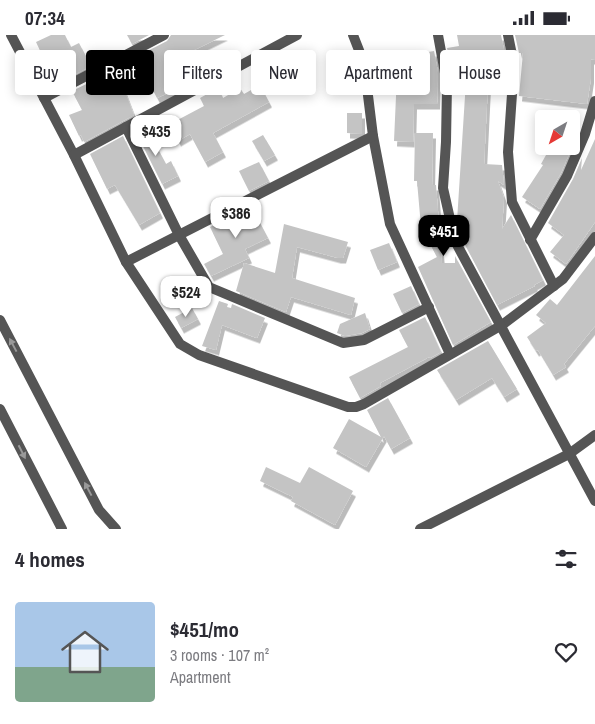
<!DOCTYPE html>
<meta charset="utf-8">
<style>
:root{--surface:#fff;--page:#f2f2f3;--text:#2b2b33;--muted:#7c7c81;--line:#e1e1e2;--accent:#000}
body{margin:0;font-family:"Archivo Narrow",sans-serif;background:var(--page);color:var(--text);height:100vh;display:flex;flex-direction:column;font-size:19px;white-space:nowrap}
*{box-sizing:border-box;margin:0}
p{font-size:16px;color:var(--muted)}
.icon{flex:none;width:28px;height:28px;fill:none;stroke:currentColor;stroke-width:2;stroke-linecap:round;stroke-linejoin:round}
.map{position:relative;height:494px;overflow:hidden}
.drawer{display:flex;flex-direction:column;background:var(--surface);flex:1}
.drawer>*{flex:none}
.hud{position:absolute;left:15px;top:15px;width:565px;height:45px;display:flex;gap:10px}
.needle{width:32px;rotate:219deg}
.controls{position:absolute;left:535px;top:75px;display:grid;gap:10px}
.controls a{display:grid;place-items:center;width:45px;height:45px;border-radius:5px;background:var(--surface);box-shadow:0 2px 12px #0003;font-size:25px}
.price{position:absolute;translate:-50% -42px;padding:0 11px;border-radius:10px;background:#fff;color:#222;font-size:16px;line-height:32px;filter:drop-shadow(0 1px 2px #0008)}
.price::after{content:'';position:absolute;left:50%;top:30px;width:15px;height:11px;margin-left:-8px;background:inherit;clip-path:polygon(0 0,100% 0,50% 100%)}
.price.current{background:var(--accent);color:#fff}
ul{padding:0;list-style:none}
li{display:flex;align-items:center;gap:15px;height:125px;padding:0 15px}
li+li{border-top:1px solid var(--line)}
li span{display:grid;place-items:center;flex:none;width:140px;height:100px;border-radius:5px;color:#555}
li>.icon{margin-inline-start:auto}
span .icon{width:60px;height:60px;fill:#fffc;stroke-width:1}
li b{font-size:21px}
h2{display:flex;justify-content:space-between;align-items:center;height:60px;padding:0 15px;font-size:21px}
.tag{padding:0 18px;border-radius:5px;background:var(--surface);box-shadow:0 2px 12px #0003;font-size:18px;line-height:45px}
.tag.current{background:var(--accent);color:#fff}
.status{display:flex;justify-content:space-between;align-items:center;height:35px;padding:0 25px;background:var(--surface);direction:ltr}
.status svg{height:14px;fill:currentColor}
.map>svg:first-child{display:block}
.building{fill:#c4c4c4;filter:url(#shadow)}
.lines{fill:none;stroke-linecap:round;stroke-linejoin:round}
.minor{stroke:#555;stroke-width:10}
.tertiary{stroke:#555;stroke-width:10}
.oneway{fill:#999}
</style>
<div class="status"><b>07:34</b><svg viewBox="0 0 49 12"><path d="M0 12V9h3v3zM5 12V6h3v6zM10 12V3h3v9zM15 12V0h3v12zM26 1h20v11H26zM47 4h2v5h-2z"/></svg></div>
<div class="map">
<svg width="595" height="494" viewBox="0 0 595 494">
<defs>
<filter id="shadow"><feDropShadow dx="3" dy="5.5" stdDeviation="0" flood-color="#0004"/></filter>
</defs>
<rect width="100%" height="100%" fill="#fff"/>
<!-- building -->
<g class="building">
<path d="M51 0H65L71 12 79 8 91 31 66 44 59 31 46 39 37 26 43 22 36 7Z"/>
<path d="M127 0H149L132 9Z"/>
<path d="M171 0H225L184 20 196 45 157 63 136 22 167 6Z"/>
<path d="M457 0H501L505 20 484 22 488 49 484 129 502 130 504 150 498 146 504 163 502 194 511 180 543 245 534 250 535 251 497 270 462 204 457 186 467 30 451 32 447 13 459 11Z"/>
<path d="M515 0H595V25L591 24V43L587 69 519 61 523 18H519Z"/>
<path d="M434 16 438 37 437 69H414L413 107 394 106 397 39 419 41 416 19Z"/>
<path d="M115 35 122 49 134 80 84 107 81 100 79 101 69 80 82 75 72 56Z"/>
<path d="M260 50 269 67 213 98 223 117 205 127 190 99 178 106 170 89 204 71 200 63 218 53 223 63 240 53 244 59Z"/>
<path d="M347 78H362V99L347 98Z"/>
<path d="M145 90 166 129 171 126 178 141 162 149 135 95Z"/>
<path d="M415 98H433L432 150H436L442 228H455V221L491 287 453 310 418 232 437 222 421 192 417 146H414Z"/>
<path d="M263 100 275 120 264 126 252 106Z"/>
<path d="M123 101 160 178 139 190 115 150 107 154 90 119Z"/>
<path d="M595 104V187L566 229 550 217 564 200 548 188 573 144 582 123 581 135Z"/>
<path d="M551 111 572 112 561 138 540 174 522 162 543 130 541 129Z"/>
<path d="M259 127 269 146 249 156 239 136Z"/>
<path d="M251 171 268 203 245 214 249 223 211 241 204 229 223 219 210 192Z"/>
<path d="M284 189 348 207 343 223H338L297 212 292 243 355 263 351 280 291 262 286 277 236 256 244 228 275 238Z"/>
<path d="M389 208 397 227 378 235 370 215Z"/>
<path d="M595 221V291L564 329 566 332 553 340 538 315 536 316 527 302 546 288 536 280 550 264 557 270Z"/>
<path d="M411 251 419 269 402 278 393 259Z"/>
<path d="M219 266 228 269 227 272 231 273 232 269 265 283 257 303 222 290 216 315 202 311Z"/>
<path d="M192 273 198 284 181 293 175 282Z"/>
<path d="M365 278 370 294 362 298 345 301 337 298 340 289Z"/>
<path d="M425 282 441 317 430 323 429 322 380 348 381 351 360 363 349 342 408 312 399 295Z"/>
<path d="M488 306 517 354 504 362 492 343 456 365 437 335Z"/>
<path d="M388 363 410 403 391 414 384 401 366 432 333 413 349 384 381 402 367 375Z"/>
<path d="M266 432 300 448 309 432 353 456 335 490 291 466 293 462 260 446Z"/>
</g>
<g class="lines">
<!-- minor -->
<g class="minor">
<path d="M11 0 74 120 126 227 180 309 199 320 348 372H356L364 369 502 290 563 244 595 202"/>
<path d="M353 0 364 28 373 101 390 189 450 319"/>
<path d="M438 0 447 49 446 107 443 153 455 206 595 466"/>
<path d="M508 0 514 30 508 117 512 167 554 251"/>
<path d="M44 63 164 0"/>
<path d="M126 92 179 200 209 252 343 308 364 305 429 272"/>
<path d="M74 120 297 0"/>
<path d="M530 205 567 141 585 99 595 66"/>
<path d="M126 227 373 101"/>
</g>
<!-- tertiary -->
<g class="tertiary">
<path d="M0 285 99 475 116 494"/>
<path d="M0 374 62 494"/>
<path d="M420 494 569 419 595 400"/>
</g>
</g>
<!-- one-way arrows -->
<defs><path id="oneway-solid" d="M-6-.8H1V-3.2L6.5 0L1 3.2V.8H-6Z" transform="scale(1.25)"/></defs>
<g class="oneway">
<use href="#oneway-solid" transform="translate(13 310) rotate(-118)"/>
<use href="#oneway-solid" transform="translate(22 417) rotate(63)"/>
<use href="#oneway-solid" transform="translate(88 454) rotate(-118)"/>
</g>
</svg>
<div class="controls">
<a><svg class="needle" viewBox="-14 -14 28 28"><path d="M0-13l5 13h-10z" fill="#e53935"/><path d="M0 13l5-13h-10z" fill="#7c7c81"/></svg></a>
</div>
<b class="price" style="left:156px;top:122px">$435</b>
<b class="price" style="left:236px;top:204px">$386</b>
<b class="price current" style="left:444px;top:222px">$451</b>
<b class="price" style="left:186px;top:283px">$524</b>
<div class="hud">
<a class="tag">Buy</a>
<a class="tag current">Rent</a>
<a class="tag">Filters</a>
<a class="tag">New</a>
<a class="tag">Apartment</a>
<a class="tag">House</a>
</div>
</div>
<section class="drawer">
<h2>4 homes<svg class="icon" aria-label="filters" viewBox="0 0 24 24"><path d="M4 7h16M4 17h16"/><circle cx="9" cy="7" r="2"/><circle cx="15" cy="17" r="2"/></svg></h2>
<ul>
<li><span style="background:linear-gradient(#a9c7e8 65%,#7fa58c 0)"><svg class="icon" aria-label="home" viewBox="0 0 24 24"><path d="M3 11l9-7 9 7M6 9v11h12V9"/></svg></span><div><b>$451/mo</b><p>3 rooms · 107 m²</p><p>Apartment</p></div><svg class="icon" aria-label="heart" viewBox="0 0 24 24"><path d="M12 20l-8-8c-3-5 5-10 8-4 3-6 11-1 8 4z"/></svg></li>
</ul>
</section>
